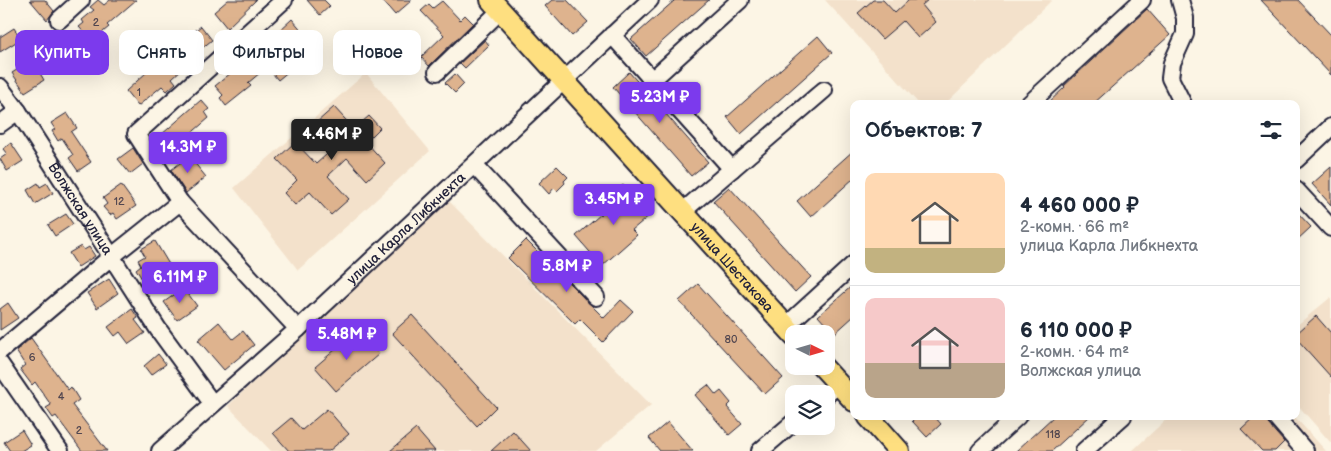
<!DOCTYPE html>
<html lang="ru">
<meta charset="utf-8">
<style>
:root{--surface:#fff;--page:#f6f6f7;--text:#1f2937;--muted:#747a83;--line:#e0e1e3;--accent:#7c3aed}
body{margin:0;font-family:"Balsamiq Sans",sans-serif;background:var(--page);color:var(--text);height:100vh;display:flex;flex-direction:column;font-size:19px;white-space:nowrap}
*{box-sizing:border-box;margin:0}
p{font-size:16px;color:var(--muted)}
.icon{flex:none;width:28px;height:28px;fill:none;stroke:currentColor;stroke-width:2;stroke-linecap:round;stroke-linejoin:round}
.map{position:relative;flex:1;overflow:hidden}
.sheet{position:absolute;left:850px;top:100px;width:450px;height:320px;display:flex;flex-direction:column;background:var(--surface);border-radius:10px;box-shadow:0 5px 20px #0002}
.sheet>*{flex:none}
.banner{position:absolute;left:15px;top:30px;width:475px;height:45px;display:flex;gap:10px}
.needle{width:32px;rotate:95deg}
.tools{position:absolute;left:785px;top:325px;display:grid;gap:10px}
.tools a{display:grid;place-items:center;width:50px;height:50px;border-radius:10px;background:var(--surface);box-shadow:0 5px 20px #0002;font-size:25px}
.price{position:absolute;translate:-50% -42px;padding:0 11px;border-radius:5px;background:var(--accent);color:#fff;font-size:16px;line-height:32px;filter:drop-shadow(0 1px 2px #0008)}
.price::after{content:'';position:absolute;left:50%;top:30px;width:15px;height:11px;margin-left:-8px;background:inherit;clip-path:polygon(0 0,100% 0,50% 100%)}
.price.current{background:#222;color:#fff}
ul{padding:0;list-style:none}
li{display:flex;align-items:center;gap:15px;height:125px;padding:0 15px}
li+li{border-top:1px solid var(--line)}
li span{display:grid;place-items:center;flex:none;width:140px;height:100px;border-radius:10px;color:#555}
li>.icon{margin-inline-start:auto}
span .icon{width:60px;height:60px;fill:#fffc;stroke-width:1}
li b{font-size:21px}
h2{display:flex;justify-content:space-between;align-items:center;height:60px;padding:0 15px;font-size:21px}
.pill{padding:0 18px;border-radius:10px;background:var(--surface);box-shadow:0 5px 20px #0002;font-size:18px;line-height:45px}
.pill.current{background:var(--accent);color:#fff}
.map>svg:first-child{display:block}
.built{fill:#f3e1cb}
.building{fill:#deb38e;stroke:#22223b}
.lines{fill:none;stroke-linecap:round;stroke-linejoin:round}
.minor-casing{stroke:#22223b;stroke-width:20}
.major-casing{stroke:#22223b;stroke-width:24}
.minor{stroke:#fcf5e5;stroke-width:16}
.major{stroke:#fedf80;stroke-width:20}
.labels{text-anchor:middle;stroke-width:4;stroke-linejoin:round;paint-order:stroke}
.number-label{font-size:11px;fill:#514650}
.street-label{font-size:14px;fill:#22223b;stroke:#fcf5e5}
</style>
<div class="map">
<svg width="1331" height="451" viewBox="0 0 1331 451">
<rect width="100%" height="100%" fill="#fcf5e5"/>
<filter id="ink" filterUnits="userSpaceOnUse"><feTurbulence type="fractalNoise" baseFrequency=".02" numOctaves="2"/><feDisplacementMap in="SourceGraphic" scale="10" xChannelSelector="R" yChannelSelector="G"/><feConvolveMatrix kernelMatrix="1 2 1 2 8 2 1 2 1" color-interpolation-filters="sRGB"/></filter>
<g filter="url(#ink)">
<!-- built -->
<g class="built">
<path d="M825 0H1052L945 104H919Z"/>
<path d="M366 73 430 151 298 270 234 188Z"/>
<path d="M446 198 651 405 596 451H271L228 406Z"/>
<path d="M1331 297V443L1296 403V326Z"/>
<path d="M1170 416H1294L1326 451H1132Z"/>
</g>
<!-- building -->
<g class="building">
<path d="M30 0H45L54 11 47 20Z"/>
<path d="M98 0 104 5 110 0H136L107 25 109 27 92 41 79 27 84 23 82 20 94 10 90 7Z"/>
<path d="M228 0H256L227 28 214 12Z"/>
<path d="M307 0H324L330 6 320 15Z"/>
<path d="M382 0H412L395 15Z"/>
<path d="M552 0H567L588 22 572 36 545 6Z"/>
<path d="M675 0H709L646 56 631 39Z"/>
<path d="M873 0H883L895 13 909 0H928L922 5 936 22 918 38 903 21 882 39 858 13Z"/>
<path d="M1261 0H1298L1331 35V75Z"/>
<path d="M442 1 460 20 465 15 473 23 429 66 421 57 444 35 421 11 429 4 433 8Z"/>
<path d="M1147 9 1170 35 1093 104H1047L1065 87 1064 86Z"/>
<path d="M292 19 304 33 292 44 280 30Z"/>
<path d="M201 26 212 40 190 58 192 60 172 78 176 83 167 91 162 86 138 106 126 91 178 44Z"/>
<path d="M14 28 21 39 0 52V37Z"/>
<path d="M818 36 832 53 741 134 727 117Z"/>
<path d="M485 40 489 45 465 68 460 63Z"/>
<path d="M265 45 276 58 279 56 290 70 278 80 267 67 248 83 251 86 226 106 220 98 223 95 215 86Z"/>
<path d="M32 60 44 80 25 92 12 73Z"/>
<path d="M629 72 708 162 691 176 613 87Z"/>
<path d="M455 74 464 84 455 93 445 83Z"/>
<path d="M201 100 209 109 205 112 209 118 173 149 161 135Z"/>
<path d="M334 107 354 129 369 116 380 128 366 142 385 163 367 180 347 158 328 176 349 199 331 215 310 192 295 205 284 193 297 180 277 159 295 142 316 164 336 146 316 123Z"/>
<path d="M67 113 77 128 71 132 91 162 78 171 69 158 73 155 62 138 58 141 52 131 55 129 51 123Z"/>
<path d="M11 143 23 161 7 171 0 159 7 154 3 149Z"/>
<path d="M133 148 143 164 130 174 118 159Z"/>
<path d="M854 150V178L811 217 797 201Z"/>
<path d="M189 156 206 177 186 193 171 170Z"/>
<path d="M557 166 568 177 564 181 565 183 557 191 554 188 549 194 539 183Z"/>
<path d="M1331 167V205L1312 184Z"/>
<path d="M38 183 40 187 47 183 53 193 35 204 27 190Z"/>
<path d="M121 185 136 206 117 219 113 213 110 215 103 207 107 204 103 198Z"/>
<path d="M623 185 650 215 632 230 637 235 602 266 576 236 610 206 605 201Z"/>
<path d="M729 187 811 277 795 292 713 201Z"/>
<path d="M1296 211 1311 227 1296 241Z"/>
<path d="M66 214 73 224 55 236 48 225Z"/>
<path d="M526 240 604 318 621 300 633 311 603 342 580 319 575 324 508 258Z"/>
<path d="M155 241 173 271 153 284 148 276 142 279 136 269 141 265 138 260 145 256 141 249Z"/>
<path d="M81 246 84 250 89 247 95 256 78 267 69 253Z"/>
<path d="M109 279 118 293 97 308 87 293Z"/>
<path d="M698 284 783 378 765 394 679 301Z"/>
<path d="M854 284V316L834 334 818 316Z"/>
<path d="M184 288 197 306 177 320 164 302Z"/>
<path d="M8 303 18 318 0 330V309Z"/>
<path d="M132 309 138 318 135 320 145 333 129 344 120 332 115 336 108 327Z"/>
<path d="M412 315 496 407 477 426 392 333Z"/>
<path d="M1316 316 1331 333V377L1296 338V334Z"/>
<path d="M219 322 233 339 243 331 254 345 224 370 198 340Z"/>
<path d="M358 330 379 354 336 391 315 367Z"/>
<path d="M31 338 68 390 71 387 79 400 72 405 107 451H82L56 416 53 418 46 408 51 405 35 382 32 385 20 369 25 365 16 351Z"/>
<path d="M158 354 166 364 151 375 144 366Z"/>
<path d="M708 385 716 395 721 391 731 403 727 407 742 424 729 435 695 395Z"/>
<path d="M327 409 349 434 329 451H289L273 433 291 418 302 430Z"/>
<path d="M917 416H934L941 424 927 437 912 421Z"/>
<path d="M1054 416H1090L1052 451H1016Z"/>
<path d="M1255 416H1261L1284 442 1275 451H1262L1241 429Z"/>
<path d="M668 422 693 451H660L649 438Z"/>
<path d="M416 429 435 451H390Z"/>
<path d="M22 430 31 445 21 451H10L4 442Z"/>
<path d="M513 431 531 451H491Z"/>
</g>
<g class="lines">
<defs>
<g id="minor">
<path d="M284 0 136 134 180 202 298 329"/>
<path d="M1180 0 1185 18V34L1172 63 1170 78 1183 104"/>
<path d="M59 20 81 0"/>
<path d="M612 35 732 169"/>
<path d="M437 72 500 11"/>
<path d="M652 80 740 0"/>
<path id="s1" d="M0 87 18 111 158 329 212 403"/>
<path d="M1029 104 1142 0"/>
<path d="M0 124 18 111"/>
<path d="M1296 160 1331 127"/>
<path d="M474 165 596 297"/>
<path d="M1296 190 1331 228"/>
<path d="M682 212 824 90"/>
<path d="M786 326 854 264"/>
<path d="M0 351 111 257 180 202"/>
<path d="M0 364 60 451"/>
<path d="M826 395 839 384"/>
<path d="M1275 416 1305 451"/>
<path id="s2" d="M160 451 298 329 650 0"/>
<path d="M760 451 794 422"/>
<path d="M980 451 1018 416"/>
<path d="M1084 451 1123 416"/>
</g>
<g id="major">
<path id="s3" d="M491 0 794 335"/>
<path d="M822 366 854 401"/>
<path d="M868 416 899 451"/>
</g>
</defs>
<!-- minor casing -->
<use href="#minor" class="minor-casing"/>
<!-- major casing -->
<use href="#major" class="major-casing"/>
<!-- minor -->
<use href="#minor" class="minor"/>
<!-- major -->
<use href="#major" class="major"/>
</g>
</g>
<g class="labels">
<!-- number labels -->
<g class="number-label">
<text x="96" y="26">2</text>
<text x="139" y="96">1</text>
<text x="119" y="205">12</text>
<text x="731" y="343">80</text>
<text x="32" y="361">6</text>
<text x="61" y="400">4</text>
<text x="79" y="434">2</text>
<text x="1053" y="438">118</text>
</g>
<!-- street labels -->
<g class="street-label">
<text dy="5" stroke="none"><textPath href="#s1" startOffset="146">Волжская улица</textPath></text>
<text dy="5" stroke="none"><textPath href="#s2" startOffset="332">улица Карла Либкнехта</textPath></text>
<text dy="5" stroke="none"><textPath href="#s3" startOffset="360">улица Шестакова</textPath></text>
</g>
</g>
</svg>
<div class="tools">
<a><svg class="needle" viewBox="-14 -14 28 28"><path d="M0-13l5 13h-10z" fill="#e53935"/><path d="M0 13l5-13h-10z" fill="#747a83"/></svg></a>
<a><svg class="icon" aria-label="layers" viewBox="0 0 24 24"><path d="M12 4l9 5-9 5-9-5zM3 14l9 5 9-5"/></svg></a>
</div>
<b class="price" style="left:660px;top:124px">5.23M ₽</b>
<b class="price current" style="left:332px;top:161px">4.46M ₽</b>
<b class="price" style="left:188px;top:174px">14.3M ₽</b>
<b class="price" style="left:614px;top:226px">3.45M ₽</b>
<b class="price" style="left:567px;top:293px">5.8M ₽</b>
<b class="price" style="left:180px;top:304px">6.11M ₽</b>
<b class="price" style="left:347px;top:361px">5.48M ₽</b>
<div class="banner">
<a class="pill current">Купить</a>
<a class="pill">Снять</a>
<a class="pill">Фильтры</a>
<a class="pill">Новое</a>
</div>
<section class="sheet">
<h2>Объектов: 7<svg class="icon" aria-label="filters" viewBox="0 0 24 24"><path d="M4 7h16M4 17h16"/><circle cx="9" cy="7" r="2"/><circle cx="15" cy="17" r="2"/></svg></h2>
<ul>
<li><span style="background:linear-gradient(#ffd9b3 75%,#c2b280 0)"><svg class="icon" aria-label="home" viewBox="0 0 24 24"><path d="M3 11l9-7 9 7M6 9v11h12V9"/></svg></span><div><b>4 460 000 ₽</b><p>2-комн. · 66 m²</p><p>улица Карла Либкнехта</p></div></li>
<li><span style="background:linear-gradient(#f6c9c9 65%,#b9a48a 0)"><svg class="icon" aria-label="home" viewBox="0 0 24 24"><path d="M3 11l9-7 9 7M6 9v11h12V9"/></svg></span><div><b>6 110 000 ₽</b><p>2-комн. · 64 m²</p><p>Волжская улица</p></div></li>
</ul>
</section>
</div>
